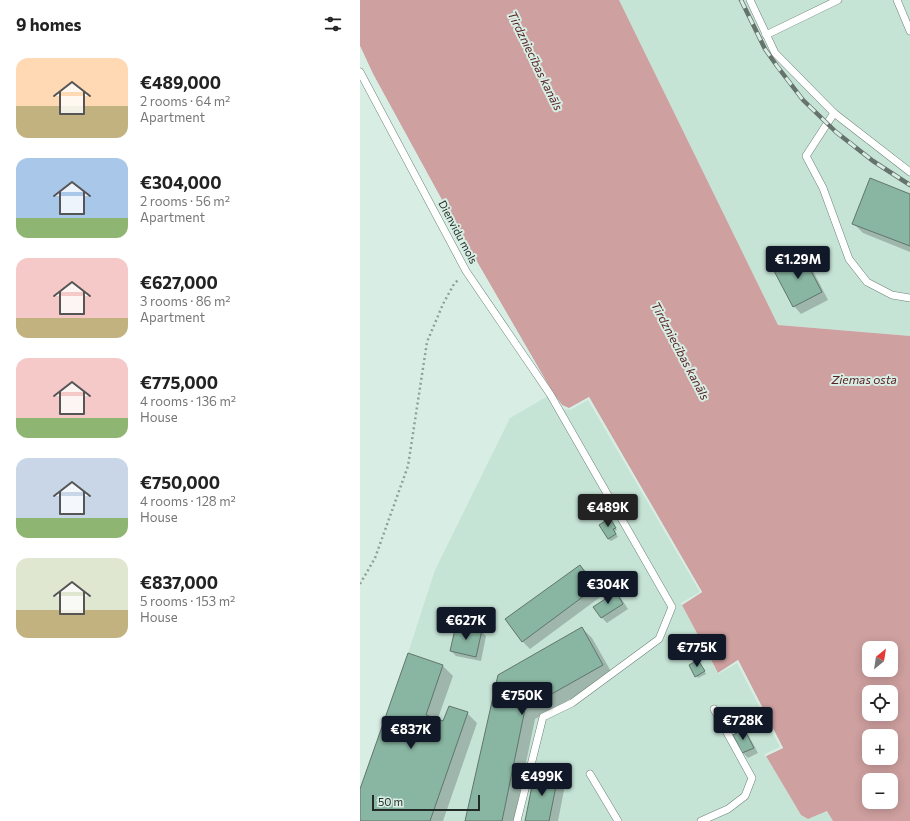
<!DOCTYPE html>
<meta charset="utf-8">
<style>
:root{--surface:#fff;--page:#f6f6f6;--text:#222;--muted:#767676;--accent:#111827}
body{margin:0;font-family:Commissioner,sans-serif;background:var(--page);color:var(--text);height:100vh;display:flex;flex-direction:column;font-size:15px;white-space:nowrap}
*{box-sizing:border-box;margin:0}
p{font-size:13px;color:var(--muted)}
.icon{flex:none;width:22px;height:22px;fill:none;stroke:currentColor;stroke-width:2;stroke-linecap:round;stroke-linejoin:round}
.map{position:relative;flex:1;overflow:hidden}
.panel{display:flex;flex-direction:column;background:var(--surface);width:360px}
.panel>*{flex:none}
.needle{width:26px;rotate:30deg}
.tools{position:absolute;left:502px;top:641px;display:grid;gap:8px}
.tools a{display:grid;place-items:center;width:36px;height:36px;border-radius:8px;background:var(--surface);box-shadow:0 2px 10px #0003;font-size:20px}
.scale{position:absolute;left:12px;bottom:10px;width:108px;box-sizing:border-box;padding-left:4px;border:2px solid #232b27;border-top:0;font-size:11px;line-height:14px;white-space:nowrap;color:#232b27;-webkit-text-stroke:3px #d8eee4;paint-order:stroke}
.price{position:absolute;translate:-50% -34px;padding:0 9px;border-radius:4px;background:var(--accent);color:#fff;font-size:13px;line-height:26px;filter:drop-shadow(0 1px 2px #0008)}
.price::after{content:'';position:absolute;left:50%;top:24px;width:12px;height:9px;margin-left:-6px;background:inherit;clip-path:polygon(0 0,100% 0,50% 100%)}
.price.active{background:#222;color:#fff}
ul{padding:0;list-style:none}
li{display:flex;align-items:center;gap:12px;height:100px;padding:0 16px}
li span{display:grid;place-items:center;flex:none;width:112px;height:80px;border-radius:12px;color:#555}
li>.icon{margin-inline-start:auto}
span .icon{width:48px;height:48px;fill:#fffc;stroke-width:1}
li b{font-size:17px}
h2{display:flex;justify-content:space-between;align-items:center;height:48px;padding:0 16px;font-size:17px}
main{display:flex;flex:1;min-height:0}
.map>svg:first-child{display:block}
.built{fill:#c6e4d6}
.water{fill:#cea09f;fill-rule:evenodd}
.pier{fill:#d8eee4}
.shadow{fill:#0003}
.building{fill:#89b6a2;stroke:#61756c}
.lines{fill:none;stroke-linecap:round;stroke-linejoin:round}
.lane-casing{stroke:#6e8279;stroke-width:8}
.path{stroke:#90a099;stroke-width:2.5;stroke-dasharray:2 3;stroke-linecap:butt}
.lane{stroke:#fff;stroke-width:7}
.rail-casing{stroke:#66736d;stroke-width:4.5}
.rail{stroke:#d8eee4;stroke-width:3;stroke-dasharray:9;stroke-linecap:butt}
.labels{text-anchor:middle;stroke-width:4;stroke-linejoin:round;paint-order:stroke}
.street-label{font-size:11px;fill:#232b27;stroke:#d8eee4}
.water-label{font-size:12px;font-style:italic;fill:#5a2124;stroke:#d8eee4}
</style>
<main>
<section class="panel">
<h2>9 homes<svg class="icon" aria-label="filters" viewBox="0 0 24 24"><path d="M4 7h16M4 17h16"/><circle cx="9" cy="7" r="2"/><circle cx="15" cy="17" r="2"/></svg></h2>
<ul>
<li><span style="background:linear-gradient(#ffd9b3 60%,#c2b280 0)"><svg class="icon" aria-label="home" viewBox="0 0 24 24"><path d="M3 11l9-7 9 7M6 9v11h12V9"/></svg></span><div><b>€489,000</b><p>2 rooms · 64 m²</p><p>Apartment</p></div></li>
<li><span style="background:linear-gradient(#a9c7e8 75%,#8fb573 0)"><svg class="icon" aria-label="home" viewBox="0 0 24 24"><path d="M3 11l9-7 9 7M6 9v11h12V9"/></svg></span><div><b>€304,000</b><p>2 rooms · 56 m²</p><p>Apartment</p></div></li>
<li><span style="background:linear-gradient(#f6c9c9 75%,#c2b280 0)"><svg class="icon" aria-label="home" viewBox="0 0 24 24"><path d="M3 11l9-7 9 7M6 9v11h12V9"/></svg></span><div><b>€627,000</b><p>3 rooms · 86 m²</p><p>Apartment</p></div></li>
<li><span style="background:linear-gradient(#f6c9c9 75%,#8fb573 0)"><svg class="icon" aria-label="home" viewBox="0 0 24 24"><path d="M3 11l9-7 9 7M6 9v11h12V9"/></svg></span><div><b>€775,000</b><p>4 rooms · 136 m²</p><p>House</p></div></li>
<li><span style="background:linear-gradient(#c9d6e8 75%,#8fb573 0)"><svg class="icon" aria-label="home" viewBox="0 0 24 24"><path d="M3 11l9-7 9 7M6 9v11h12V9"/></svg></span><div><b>€750,000</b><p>4 rooms · 128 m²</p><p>House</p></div></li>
<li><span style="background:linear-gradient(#dfe7d0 65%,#c2b280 0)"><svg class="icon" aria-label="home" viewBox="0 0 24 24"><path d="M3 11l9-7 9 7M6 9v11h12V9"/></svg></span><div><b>€837,000</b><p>5 rooms · 153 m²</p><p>House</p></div></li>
</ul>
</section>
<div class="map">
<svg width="550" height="821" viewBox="0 0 550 821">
<rect width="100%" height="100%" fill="#d8eee4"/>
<!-- built -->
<g class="built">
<path d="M259 0H550V336L418 325Z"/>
<path d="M193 393 229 397 342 592 322 605 357 672 378 660 423 748 406 756 441 815 448 819 468 811 473 821H0V789L48 653 75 570 150 418Z"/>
</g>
<!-- water -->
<path class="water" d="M0 0H259L418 325 550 336V821H473L467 811 448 819 441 815 406 756 423 748 378 660 358 673 322 605 342 592 229 397 209 409 202 405 193 393 94 222 13 74 0 46ZM509 648H531V670H509ZM509 692H531V714H509ZM509 736H531V758H509ZM509 780H531V802H509Z"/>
<!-- pier -->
<g class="pier">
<path d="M0 46 13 74 94 222 193 393 202 405 209 408 229 397 342 592 322 605 321 603 340 592 228 400 210 410 209 409 207 410 200 407 191 394 92 223 12 75 0 50Z"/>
<path d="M378 660 423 748 404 757 405 754 420 747 377 663 358 674V673Z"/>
</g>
<!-- shadow -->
<g class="shadow">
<path d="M550 195V252L503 233 493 223Z"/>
<path d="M442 256 449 263 468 300 441 314 434 306Z"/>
<path d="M252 522 257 530 255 531 258 537 251 541 248 539Z"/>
<path d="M220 566 228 573 243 595 170 649 162 641Z"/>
<path d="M256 593 261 598 268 609 247 623 242 618 235 607Z"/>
<path d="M222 628 232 638 253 675 175 719 154 821H106L139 675Z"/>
<path d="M121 631 126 636 121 661 96 656 91 651Z"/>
<path d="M49 654 83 666 93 676 77 721 84 723 107 713 117 723 83 821H0V792Z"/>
<path d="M338 661 346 674 338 678 336 676Z"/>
<path d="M384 731 389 736 398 753 388 758 383 753 374 736Z"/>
<path d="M176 772 198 777 205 785 198 821H166Z"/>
</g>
<!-- building -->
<g class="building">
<path d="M510 178 550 194V246L492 224Z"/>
<path d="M442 254 462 292 433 307 413 269Z"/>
<path d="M250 518 256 528 253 529 256 534 248 539 239 525Z"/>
<path d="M220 565 236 587 162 642 145 619Z"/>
<path d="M256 592 263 604 241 618 233 607Z"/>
<path d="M96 625 122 630 116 657 90 651Z"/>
<path d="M222 627 243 665 165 709 142 821H105L138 675Z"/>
<path d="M48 653 83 665 66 715 83 721 89 706 108 712 70 821H0V789Z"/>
<path d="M338 660 345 671 335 677 329 665Z"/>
<path d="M384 729 394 748 382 753 373 735Z"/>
<path d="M175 771 198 776 189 821H165Z"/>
</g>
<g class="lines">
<defs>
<g id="lane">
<path d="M390 0 415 53 474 113 550 172"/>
<path d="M537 0 550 31"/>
<path d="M406 35 478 0"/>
<path d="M0 72 106 271 190 394 312 607 299 639 212 703 183 717 157 821"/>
<path d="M474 113 446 156 463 188 489 259 507 282 532 295 550 298"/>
<path d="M230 774 258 821"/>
<path d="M341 821 368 809 385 796 392 778 354 709"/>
</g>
</defs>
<!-- lane casing -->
<use href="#lane" class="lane-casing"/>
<!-- path -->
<path class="path" d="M0 584 15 558 48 466 67 342 83 304 94 284 99 279"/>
<!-- lane -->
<use href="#lane" class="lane"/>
<defs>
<path id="rail" d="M381 0 405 49 417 66 443 100 476 132 513 161 550 185"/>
</defs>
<!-- rail casing -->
<use href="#rail" class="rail-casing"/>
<!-- rail -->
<use href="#rail" class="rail"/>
</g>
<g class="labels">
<!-- street labels -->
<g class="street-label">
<text transform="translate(98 232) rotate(62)" y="4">Dienvidu mols</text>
</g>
<!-- water labels -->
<g class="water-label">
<text transform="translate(175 61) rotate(64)" y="4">Tirdzniecības kanāls</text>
<text transform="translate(320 351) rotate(62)" y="4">Tirdzniecības kanāls</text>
<text x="504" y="384">Ziemas osta</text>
</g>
</g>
</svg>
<div class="tools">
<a><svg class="needle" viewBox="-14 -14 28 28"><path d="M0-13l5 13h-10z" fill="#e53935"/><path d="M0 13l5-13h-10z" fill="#767676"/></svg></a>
<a><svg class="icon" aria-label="locate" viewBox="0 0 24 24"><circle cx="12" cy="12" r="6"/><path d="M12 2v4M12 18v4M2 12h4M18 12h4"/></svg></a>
<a>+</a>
<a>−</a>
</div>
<div class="scale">50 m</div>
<b class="price" style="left:438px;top:280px">€1.29M</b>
<b class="price active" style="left:248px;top:528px">€489K</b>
<b class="price" style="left:248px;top:605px">€304K</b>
<b class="price" style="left:106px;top:641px">€627K</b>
<b class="price" style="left:337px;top:668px">€775K</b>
<b class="price" style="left:162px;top:716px">€750K</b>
<b class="price" style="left:383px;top:741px">€728K</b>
<b class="price" style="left:51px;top:750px">€837K</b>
<b class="price" style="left:182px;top:797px">€499K</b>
</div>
</main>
